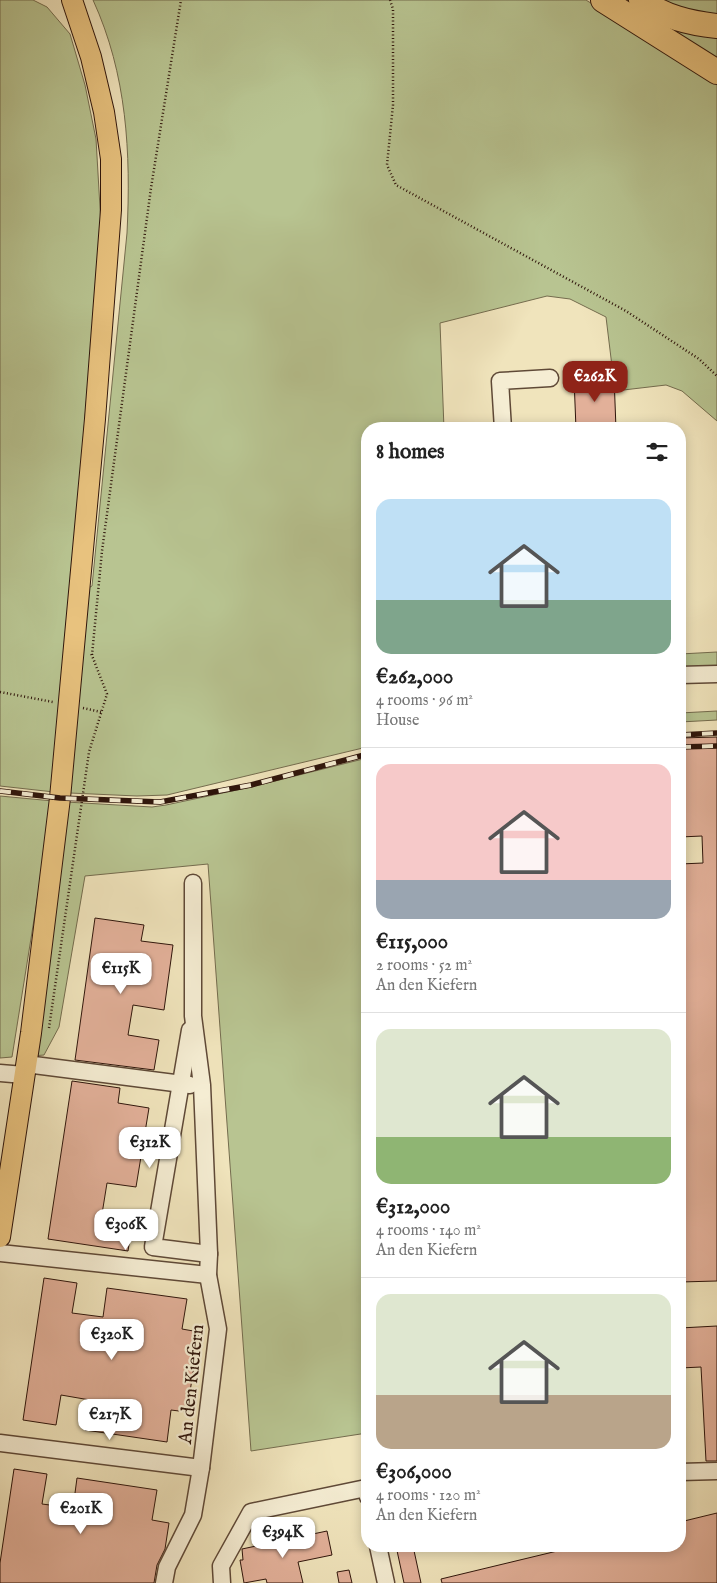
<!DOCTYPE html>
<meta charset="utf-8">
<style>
:root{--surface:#fff;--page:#f2f2f2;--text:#222;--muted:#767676;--line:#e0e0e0;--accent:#8f2418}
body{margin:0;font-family:"IM FELL English",serif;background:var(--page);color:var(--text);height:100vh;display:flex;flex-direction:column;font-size:19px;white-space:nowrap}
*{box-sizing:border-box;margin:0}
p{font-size:16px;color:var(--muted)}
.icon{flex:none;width:28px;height:28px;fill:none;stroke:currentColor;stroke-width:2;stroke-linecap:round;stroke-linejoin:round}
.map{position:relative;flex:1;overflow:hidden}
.sheet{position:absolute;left:361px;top:422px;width:325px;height:1130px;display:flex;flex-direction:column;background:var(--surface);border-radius:20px;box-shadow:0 2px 12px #0003}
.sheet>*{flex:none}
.price{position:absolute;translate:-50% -42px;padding:0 11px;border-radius:10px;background:#fff;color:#222;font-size:16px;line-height:32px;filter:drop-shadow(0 1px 2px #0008)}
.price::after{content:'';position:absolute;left:50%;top:30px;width:15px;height:11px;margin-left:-8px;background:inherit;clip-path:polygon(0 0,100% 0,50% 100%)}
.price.on{background:var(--accent);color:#fff}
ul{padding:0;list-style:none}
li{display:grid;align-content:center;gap:10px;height:265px;padding:0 15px}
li+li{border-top:1px solid var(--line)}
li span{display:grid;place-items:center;height:155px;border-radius:15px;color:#555}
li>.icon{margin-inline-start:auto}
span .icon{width:90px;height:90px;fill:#fffc;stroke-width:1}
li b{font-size:21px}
h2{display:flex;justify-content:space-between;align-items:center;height:60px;padding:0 15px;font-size:21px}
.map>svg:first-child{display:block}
.green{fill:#b8c491;stroke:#746c4e}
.building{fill:#e2b099;stroke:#2f150b}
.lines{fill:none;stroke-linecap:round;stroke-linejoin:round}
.minor-casing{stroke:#5f4937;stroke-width:19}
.major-casing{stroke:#2f150b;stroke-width:22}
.highway-casing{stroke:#2f150b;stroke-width:26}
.path{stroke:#2f150b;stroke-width:2.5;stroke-dasharray:1 2.5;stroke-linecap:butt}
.minor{stroke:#f5edd3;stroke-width:16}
.major{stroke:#e8c27e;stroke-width:20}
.highway{stroke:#e8c27e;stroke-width:24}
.rail-casing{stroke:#2f150b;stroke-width:5.5}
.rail{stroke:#f5edd3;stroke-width:4;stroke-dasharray:11;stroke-linecap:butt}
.labels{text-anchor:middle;stroke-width:4.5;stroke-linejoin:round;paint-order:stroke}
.street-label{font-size:19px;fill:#2f150b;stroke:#f5edd3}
</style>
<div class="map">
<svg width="717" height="1583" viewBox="0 0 717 1583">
<rect width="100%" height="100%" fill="#f0e4bc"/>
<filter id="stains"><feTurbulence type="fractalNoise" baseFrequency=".004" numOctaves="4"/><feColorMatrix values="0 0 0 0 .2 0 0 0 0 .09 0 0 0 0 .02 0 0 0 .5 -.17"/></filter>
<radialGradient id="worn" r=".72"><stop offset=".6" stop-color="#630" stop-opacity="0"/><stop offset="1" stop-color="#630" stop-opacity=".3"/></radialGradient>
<!-- green -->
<g class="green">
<path d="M0 0H33L47 7 70 34 85 85 96 139 101 225 54 792 0 786Z"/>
<path d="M93 0H586L717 84V421L682 391 666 385 615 391 606 317 570 299 547 296 440 323 444 429H368L367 747 167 795 137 796 70 793 86 589 92 586 127 233C131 153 127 74 93 0Z"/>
<path d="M617 0H630L717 33V62Z"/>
<path d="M654 0H717V19Z"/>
<path d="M717 652V666L680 667V654Z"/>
<path d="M717 711V720L680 722V713Z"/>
<path d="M367 758V1433L251 1451 208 864 85 876 59 1027 44 1055 32 1056 66 802 152 807 166 805 251 787Z"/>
<path d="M0 796 53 801 12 1057 0 1058Z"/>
</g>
<!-- building -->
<g class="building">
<path d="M614 376 616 429H576L574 378Z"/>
<path d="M717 737V1281L680 1282V864L703 863 702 836 680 837V738Z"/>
<path d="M95 918 144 925 141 941 173 945 164 1010 133 1005 128 1035 159 1040 154 1070 75 1060Z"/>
<path d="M72 1081 120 1088 118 1103 149 1108 136 1187 107 1183 102 1214 133 1218 128 1251 48 1239Z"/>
<path d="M44 1278 77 1283 72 1313 103 1317 107 1288 187 1299 182 1329 199 1332 187 1412 171 1410 167 1442 85 1430 90 1400 61 1395 56 1425 23 1420Z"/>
<path d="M717 1326V1461H706L701 1367 680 1368V1328Z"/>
<path d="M14 1469 47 1474 42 1504 73 1508 77 1478 157 1490 152 1520 169 1523 165 1549 157 1565 154 1583H0V1563Z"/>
<path d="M717 1513V1583H442L441 1579 578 1546H680V1522Z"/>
<path d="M327 1531 332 1555 298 1562 303 1583H267L266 1579 244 1583 240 1560H243L242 1549Z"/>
<path d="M396 1546H413L421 1583H404Z"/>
<path d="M349 1570 352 1583H339L337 1572Z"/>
</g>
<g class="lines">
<defs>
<g id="minor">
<path d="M503 429 500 381 550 378"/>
<path d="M680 675 717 674"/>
<path d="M190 1030 153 1247 209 1254"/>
<path d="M26 1064 190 1085"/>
<path d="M0 1073 24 1075"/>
<path d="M0 1253 208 1275"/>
<path d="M0 1443 201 1468"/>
<path d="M680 1472 717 1471"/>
<path d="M378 1546 386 1583"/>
<path d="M164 1583 167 1567 193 1515 201 1468 218 1329 208 1275 209 1254 202 1085 193 1016V883"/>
<path d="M222 1583 221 1566 251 1512 366 1488 368 1497"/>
</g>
<path id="major" d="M0 1237 31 1033 60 798 95 419 111 210V159L104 112 91 57 72 0"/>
<g id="highway">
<path d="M603 0 717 72"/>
<path d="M641 0C664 17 689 23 717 26"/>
</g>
</defs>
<!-- minor casing -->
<use href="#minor" class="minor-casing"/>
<!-- major casing -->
<use href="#major" class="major-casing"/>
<!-- highway casing -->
<use href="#highway" class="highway-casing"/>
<!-- path -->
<g class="path">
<path d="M390 0 393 9V105L387 165 396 185 626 311 699 359 717 376"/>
<path d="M92 655 102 551 151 188 181 0"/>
<path d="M0 692 53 702"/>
<path d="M83 708 101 712"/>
<path d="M49 1028 89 752 107 694 91 653"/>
</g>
<!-- minor -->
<use href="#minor" class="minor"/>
<!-- major -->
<use href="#major" class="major"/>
<!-- highway -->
<use href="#highway" class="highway"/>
<defs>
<g id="rail">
<path d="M680 735 717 733"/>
<path d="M680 747 717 746"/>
<path d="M0 791 60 798 160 802 251 785 368 754"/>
</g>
</defs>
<!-- rail casing -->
<use href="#rail" class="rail-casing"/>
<!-- rail -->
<use href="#rail" class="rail"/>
</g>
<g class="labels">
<!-- street labels -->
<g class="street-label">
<text transform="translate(190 1384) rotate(-84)" y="7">An den Kiefern</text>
</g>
</g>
<rect width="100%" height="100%" filter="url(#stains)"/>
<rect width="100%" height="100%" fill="url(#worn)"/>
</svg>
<b class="price on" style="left:595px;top:403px">€262K</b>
<b class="price" style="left:121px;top:995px">€115K</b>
<b class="price" style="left:150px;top:1169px">€312K</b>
<b class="price" style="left:126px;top:1251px">€306K</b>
<b class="price" style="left:112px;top:1361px">€320K</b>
<b class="price" style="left:110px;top:1441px">€217K</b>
<b class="price" style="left:81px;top:1535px">€201K</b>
<b class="price" style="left:283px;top:1559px">€394K</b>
<section class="sheet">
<h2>8 homes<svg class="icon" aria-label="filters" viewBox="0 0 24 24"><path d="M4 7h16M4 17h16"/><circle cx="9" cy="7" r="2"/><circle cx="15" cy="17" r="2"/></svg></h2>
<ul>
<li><span style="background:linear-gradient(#bfe0f5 65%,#7fa58c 0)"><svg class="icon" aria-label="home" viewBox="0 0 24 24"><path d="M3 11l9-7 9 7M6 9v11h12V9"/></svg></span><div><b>€262,000</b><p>4 rooms · 96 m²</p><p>House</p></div></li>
<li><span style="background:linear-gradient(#f6c9c9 75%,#9aa5b1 0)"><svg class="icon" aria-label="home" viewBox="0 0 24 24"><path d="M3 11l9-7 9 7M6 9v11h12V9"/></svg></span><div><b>€115,000</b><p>2 rooms · 52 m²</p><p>An den Kiefern</p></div></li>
<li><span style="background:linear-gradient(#dfe7d0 70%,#8fb573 0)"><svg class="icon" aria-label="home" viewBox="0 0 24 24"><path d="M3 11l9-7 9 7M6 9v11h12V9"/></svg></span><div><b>€312,000</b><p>4 rooms · 140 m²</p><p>An den Kiefern</p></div></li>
<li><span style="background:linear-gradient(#dfe7d0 65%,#b9a48a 0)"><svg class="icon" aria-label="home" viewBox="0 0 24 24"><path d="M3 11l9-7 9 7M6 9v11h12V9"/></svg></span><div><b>€306,000</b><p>4 rooms · 120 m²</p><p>An den Kiefern</p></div></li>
</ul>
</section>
</div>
